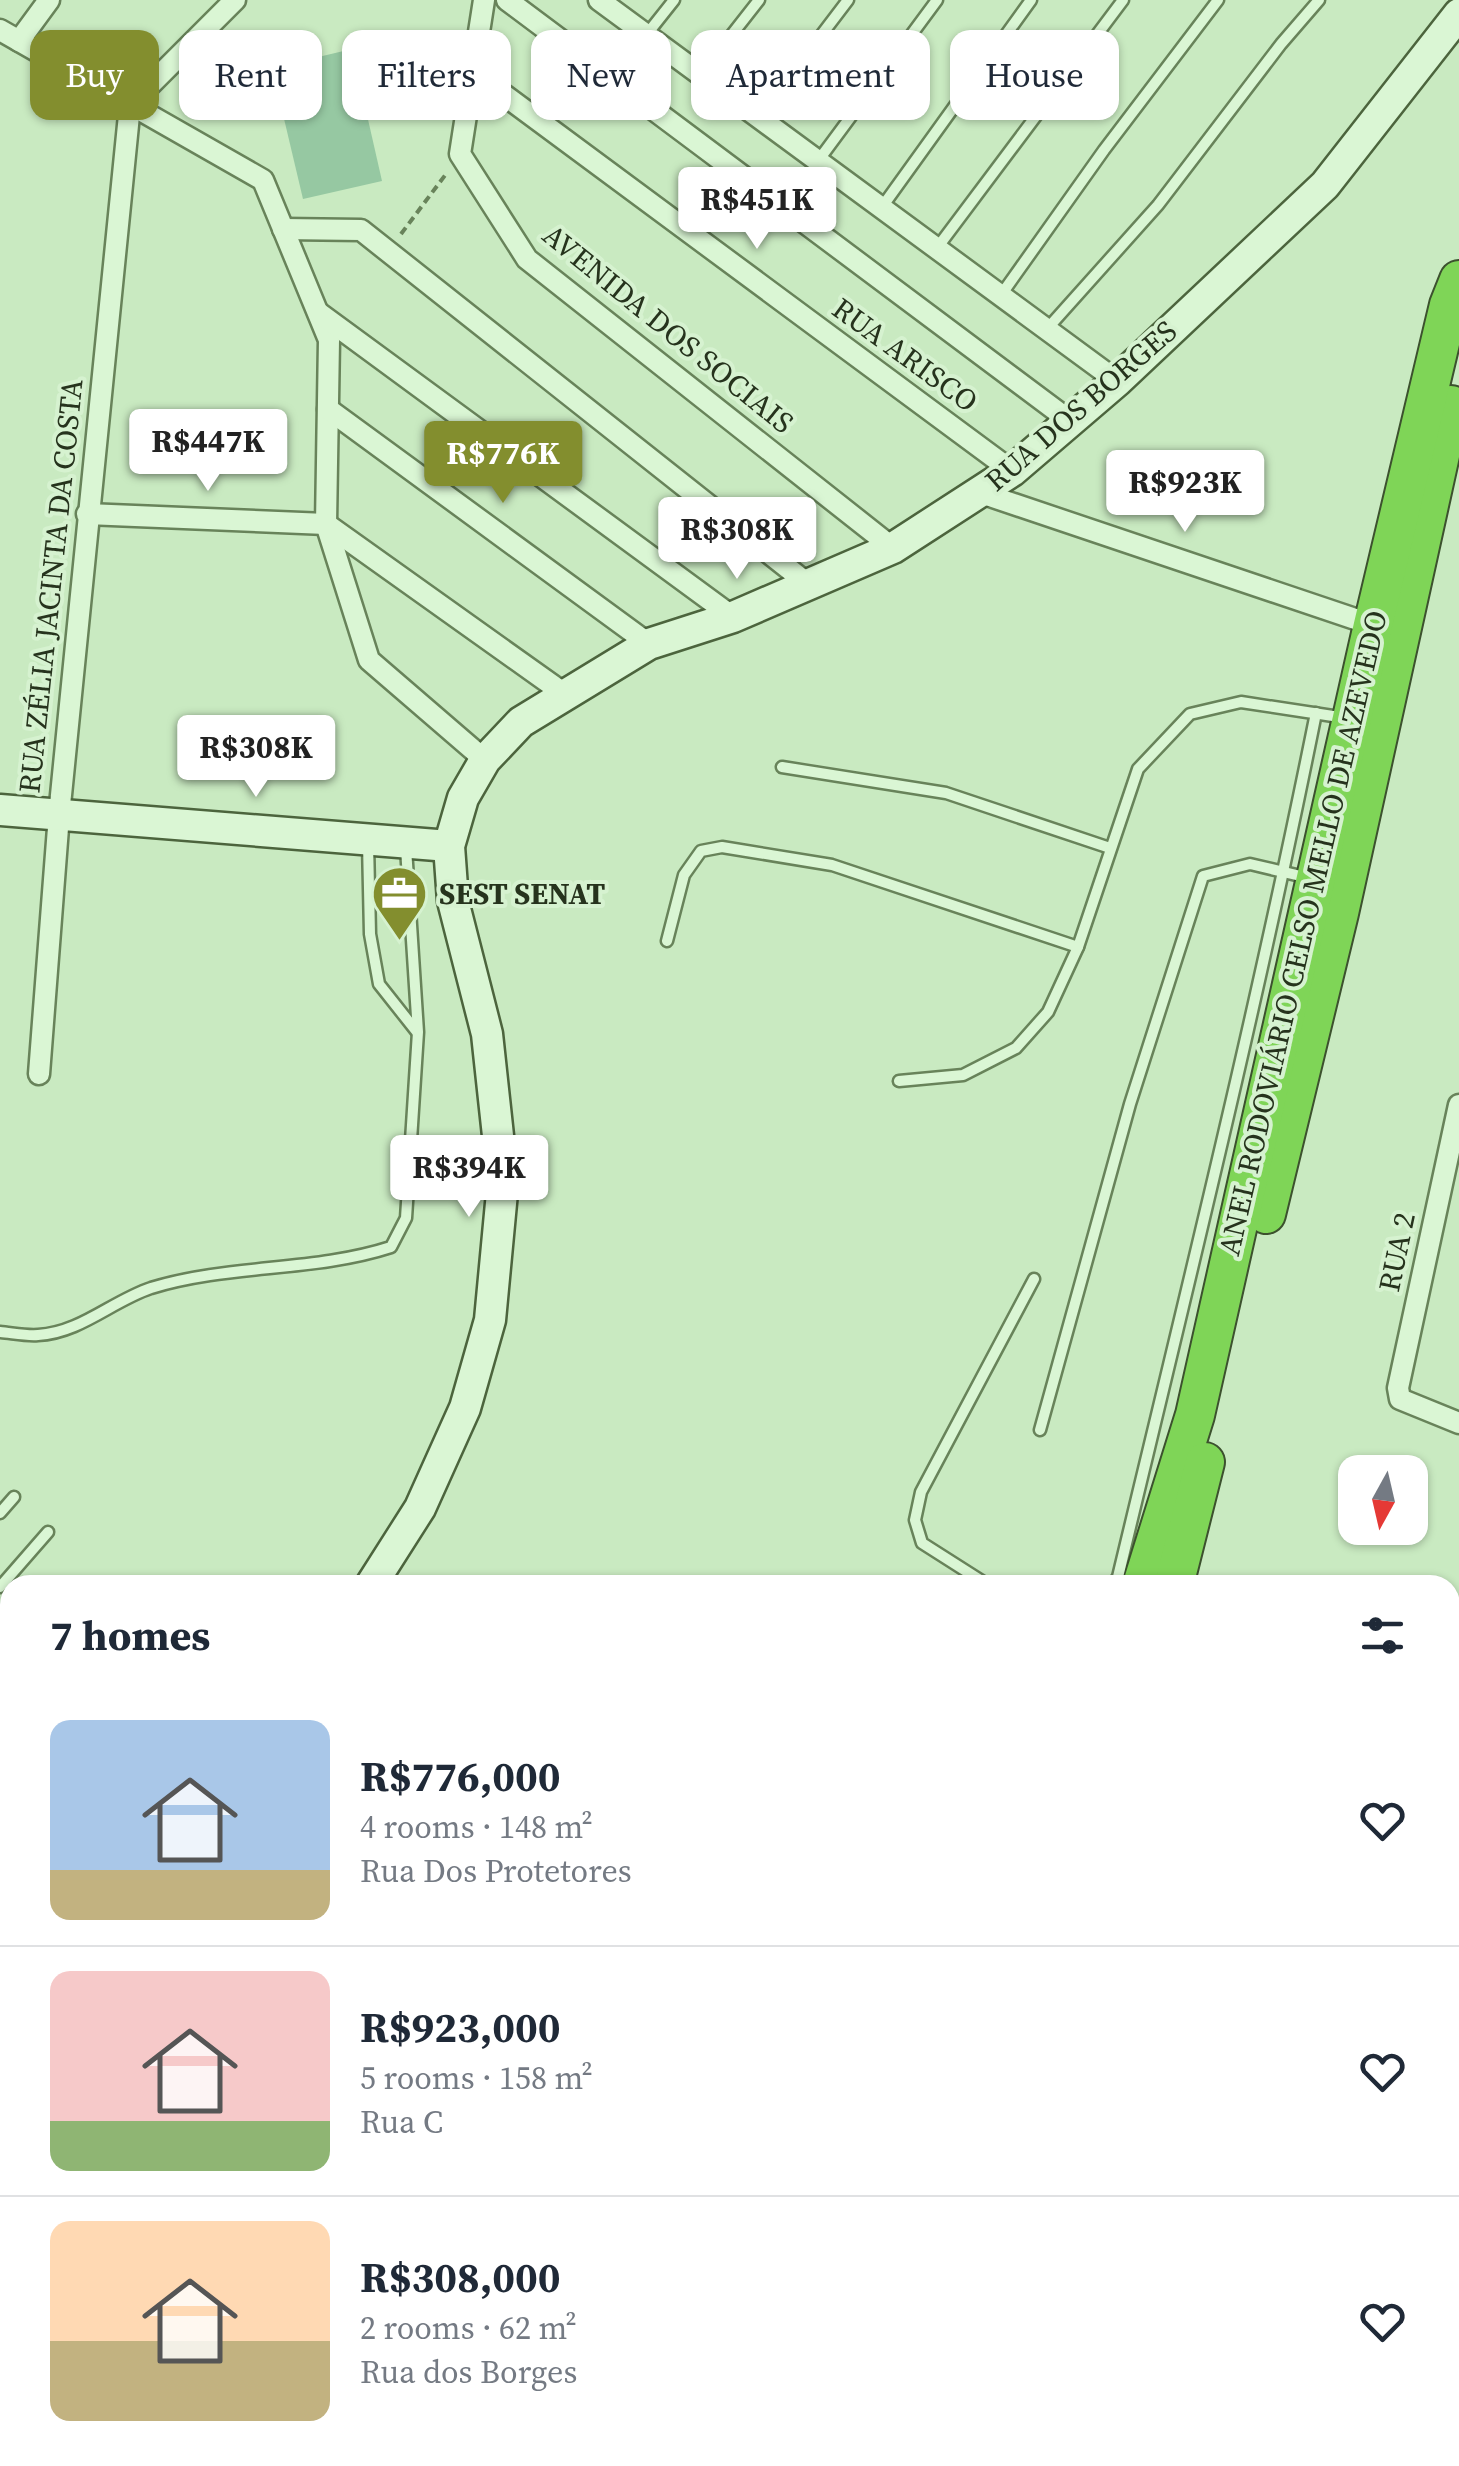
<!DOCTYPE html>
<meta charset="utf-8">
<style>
:root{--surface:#fff;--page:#f2f2f3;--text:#1f2937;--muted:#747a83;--line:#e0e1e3;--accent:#838e2e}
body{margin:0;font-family:"Source Serif 4",serif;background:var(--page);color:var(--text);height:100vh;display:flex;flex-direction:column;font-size:38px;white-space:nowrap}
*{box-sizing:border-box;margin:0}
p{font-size:32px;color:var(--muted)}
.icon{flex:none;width:55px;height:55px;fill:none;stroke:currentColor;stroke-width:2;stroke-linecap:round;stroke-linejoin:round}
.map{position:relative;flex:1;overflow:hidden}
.side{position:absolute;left:0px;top:1575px;width:1460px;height:892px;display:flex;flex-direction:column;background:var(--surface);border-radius:30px 30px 0 0;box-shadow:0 2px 8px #0004}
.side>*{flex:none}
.hud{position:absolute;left:30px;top:30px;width:1400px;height:90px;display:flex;gap:20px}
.needle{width:65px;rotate:188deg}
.buttons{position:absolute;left:1338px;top:1455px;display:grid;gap:20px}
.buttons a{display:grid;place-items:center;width:90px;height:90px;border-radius:20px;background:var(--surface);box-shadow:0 2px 8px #0004;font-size:50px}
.price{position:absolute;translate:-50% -85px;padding:0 22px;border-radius:10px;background:#fff;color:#222;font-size:32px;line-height:65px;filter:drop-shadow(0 2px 5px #0008)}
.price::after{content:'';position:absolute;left:50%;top:60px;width:30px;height:22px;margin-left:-15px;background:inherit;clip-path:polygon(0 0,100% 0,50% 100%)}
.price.active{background:var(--accent);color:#fff}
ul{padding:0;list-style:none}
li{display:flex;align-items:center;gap:30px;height:250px;padding:0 50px}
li+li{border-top:2px solid var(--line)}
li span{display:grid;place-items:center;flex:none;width:280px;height:200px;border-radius:20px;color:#555}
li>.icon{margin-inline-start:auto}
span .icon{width:120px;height:120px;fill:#fffc;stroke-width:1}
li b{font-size:42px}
h2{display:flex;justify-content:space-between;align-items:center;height:120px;padding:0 50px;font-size:42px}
.pill{padding:0 35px;border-radius:20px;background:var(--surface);box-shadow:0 2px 8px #0004;font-size:35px;line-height:90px}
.pill.active{background:var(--accent);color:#fff}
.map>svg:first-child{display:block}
.green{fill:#96c8a2}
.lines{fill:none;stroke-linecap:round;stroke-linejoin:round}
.lane-casing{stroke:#68835a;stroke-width:15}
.street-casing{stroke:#68835a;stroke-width:25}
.secondary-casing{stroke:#4c643d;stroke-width:35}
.highway-casing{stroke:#3c512e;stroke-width:42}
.path{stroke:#68835a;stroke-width:4;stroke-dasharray:8 5;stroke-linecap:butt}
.lane{stroke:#daf6d4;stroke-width:10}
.street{stroke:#daf6d4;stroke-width:20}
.secondary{stroke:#daf6d4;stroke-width:30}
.highway{stroke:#7fd557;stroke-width:38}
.labels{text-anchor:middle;stroke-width:8;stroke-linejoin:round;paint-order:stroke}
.street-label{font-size:30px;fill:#26331d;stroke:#d6f2d0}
.poi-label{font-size:30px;font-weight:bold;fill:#26331d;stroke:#d6f2d0;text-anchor:start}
</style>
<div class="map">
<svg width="1459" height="2466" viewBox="0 0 1459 2466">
<rect width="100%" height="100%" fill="#c9eac1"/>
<!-- green -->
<path class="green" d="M352 49 382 181 303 199 272 68Z"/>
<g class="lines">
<defs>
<g id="lane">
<path d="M647 34 674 0"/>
<path d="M701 74 759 0"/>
<path d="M759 117 848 0"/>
<path d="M818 161 937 0"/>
<path d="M882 207 1031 0"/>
<path d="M937 248 1123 0"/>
<path d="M1001 295 1104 150 1218 0"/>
<path d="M1047 329 1158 205 1281 44 1319 0"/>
<path d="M782 767 946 793 1110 848"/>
<path d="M368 843 370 934 379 984 417 1032"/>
<path d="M667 941 684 875 701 851 722 847 832 865 1078 947 1138 769 1190 714 1241 702 1346 718"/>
<path d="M899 1081 963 1075 1016 1048 1048 1012 1078 947"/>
<path d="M0 1332C12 1333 26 1336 38 1335 80 1333 112 1301 151 1288 229 1264 314 1272 391 1247L406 1218 418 1032 406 848"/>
<path d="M1040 1430 1130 1104 1203 876 1250 864 1309 878"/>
<path d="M0 1513 14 1497"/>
<path d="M988 1585 922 1543 915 1520 921 1492 1034 1279"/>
<path d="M1112 1585 1118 1577C1187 1289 1258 1003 1316 713"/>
<path d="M0 1587 48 1532"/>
<path d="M0 1797 10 1787"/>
<path d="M0 1916 6 1922"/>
<path d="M0 2093 10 2102"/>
<path d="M5 2277 10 2242"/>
</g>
<g id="street">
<path d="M484 0 460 154 527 259 893 548"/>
<path d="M507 0 1070 421"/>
<path d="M599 0 1117 381"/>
<path d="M0 30 263 180 329 340 326 524 369 660 485 760"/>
<path d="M19 41 49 0"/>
<path d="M473 72 1012 471"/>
<path d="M130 105 235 0"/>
<path d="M283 229 361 230 808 584"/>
<path d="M319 313 733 617"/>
<path d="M328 409 649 644"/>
<path d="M981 493 1373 625"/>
<path d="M87 514 326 524 566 695"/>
<path d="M39 1074 59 815 130 105"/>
<path d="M1459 1105 1398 1388 1400 1399 1459 1423"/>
<path d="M1450 2105 1459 2111"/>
<path d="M575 2458 577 2466"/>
</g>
<g id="secondary">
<path d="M0 810 449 846"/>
<path d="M371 1585 420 1508 465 1408 490 1320 503 1182 487 1034 453 901 449 846 463 798 485 760 521 722 649 644 733 617 893 548 1012 471 1117 381 1325 185 1459 14"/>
<path d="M0 1997 10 1991"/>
</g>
<g id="highway">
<path d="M1266 1214 1339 913 1451 405"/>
<path d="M1142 1585 1195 1415 1373 625 1449 305 1459 280"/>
<path d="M1174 1585 1205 1462"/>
<path d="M608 2466 614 2458"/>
<path d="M740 2466 745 2458"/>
<path d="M823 2466 826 2458"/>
</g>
</defs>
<!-- lane casing -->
<use href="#lane" class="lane-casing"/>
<!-- street casing -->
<use href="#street" class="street-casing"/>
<!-- secondary casing -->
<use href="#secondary" class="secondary-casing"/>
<!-- highway casing -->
<use href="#highway" class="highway-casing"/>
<!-- path -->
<path class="path" d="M401 234 446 174"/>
<!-- lane -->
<use href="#lane" class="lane"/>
<!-- street -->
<use href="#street" class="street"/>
<!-- secondary -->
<use href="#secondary" class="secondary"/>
<!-- highway -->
<use href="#highway" class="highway"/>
</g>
<!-- icons -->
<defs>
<symbol id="office-pin" viewBox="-11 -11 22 30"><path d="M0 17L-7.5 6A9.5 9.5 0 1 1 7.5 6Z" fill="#838e2e" stroke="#d6f2d0"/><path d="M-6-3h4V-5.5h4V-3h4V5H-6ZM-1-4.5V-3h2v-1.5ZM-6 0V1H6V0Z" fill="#fff"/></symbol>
</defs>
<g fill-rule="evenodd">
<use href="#office-pin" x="368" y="862" width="63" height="86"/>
</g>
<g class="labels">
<!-- street labels -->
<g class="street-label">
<text transform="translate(668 329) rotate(39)" y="10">AVENIDA DOS SOCIAIS</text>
<text transform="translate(905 355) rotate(36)" y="10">RUA ARISCO</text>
<text transform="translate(1081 406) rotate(-41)" y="10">RUA DOS BORGES</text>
<text transform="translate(51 586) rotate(-84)" y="10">RUA ZÉLIA JACINTA DA COSTA</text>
<text transform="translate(1303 933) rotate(-77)" y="10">ANEL RODOVIÁRIO CELSO MELLO DE AZEVEDO</text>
<text transform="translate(1397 1252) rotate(-78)" y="10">RUA 2</text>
</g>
<!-- poi labels -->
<g class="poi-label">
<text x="439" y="904">SEST SENAT</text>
</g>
</g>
</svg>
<div class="buttons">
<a><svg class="needle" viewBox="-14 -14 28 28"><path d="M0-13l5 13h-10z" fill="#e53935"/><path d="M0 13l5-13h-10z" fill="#747a83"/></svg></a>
</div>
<b class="price" style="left:757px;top:252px">R$451K</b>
<b class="price" style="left:208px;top:494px">R$447K</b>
<b class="price active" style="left:503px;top:506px">R$776K</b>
<b class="price" style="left:1185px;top:535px">R$923K</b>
<b class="price" style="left:737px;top:582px">R$308K</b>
<b class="price" style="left:256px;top:800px">R$308K</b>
<b class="price" style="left:469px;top:1220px">R$394K</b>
<div class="hud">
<a class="pill active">Buy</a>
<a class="pill">Rent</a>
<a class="pill">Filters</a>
<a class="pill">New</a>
<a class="pill">Apartment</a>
<a class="pill">House</a>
</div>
<section class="side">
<h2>7 homes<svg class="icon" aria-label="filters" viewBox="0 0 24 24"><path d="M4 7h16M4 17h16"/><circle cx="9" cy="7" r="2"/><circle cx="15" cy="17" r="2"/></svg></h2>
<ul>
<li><span style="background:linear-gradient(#a9c7e8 75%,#c2b280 0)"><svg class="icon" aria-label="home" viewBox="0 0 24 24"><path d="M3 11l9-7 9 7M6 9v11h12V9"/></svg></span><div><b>R$776,000</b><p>4 rooms · 148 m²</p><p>Rua Dos Protetores</p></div><svg class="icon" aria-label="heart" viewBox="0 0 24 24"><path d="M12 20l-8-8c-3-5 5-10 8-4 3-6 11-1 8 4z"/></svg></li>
<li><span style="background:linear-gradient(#f6c9c9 75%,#8fb573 0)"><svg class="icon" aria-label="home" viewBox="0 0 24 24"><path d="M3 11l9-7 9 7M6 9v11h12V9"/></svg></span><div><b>R$923,000</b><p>5 rooms · 158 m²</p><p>Rua C</p></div><svg class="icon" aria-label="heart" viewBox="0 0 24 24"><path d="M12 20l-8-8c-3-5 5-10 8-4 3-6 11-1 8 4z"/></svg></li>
<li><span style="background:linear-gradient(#ffd9b3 60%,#c2b280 0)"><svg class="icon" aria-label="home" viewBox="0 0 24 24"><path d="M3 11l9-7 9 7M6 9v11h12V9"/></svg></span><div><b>R$308,000</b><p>2 rooms · 62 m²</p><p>Rua dos Borges</p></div><svg class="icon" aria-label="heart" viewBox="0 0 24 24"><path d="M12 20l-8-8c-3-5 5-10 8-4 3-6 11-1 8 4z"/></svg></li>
</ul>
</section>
</div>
